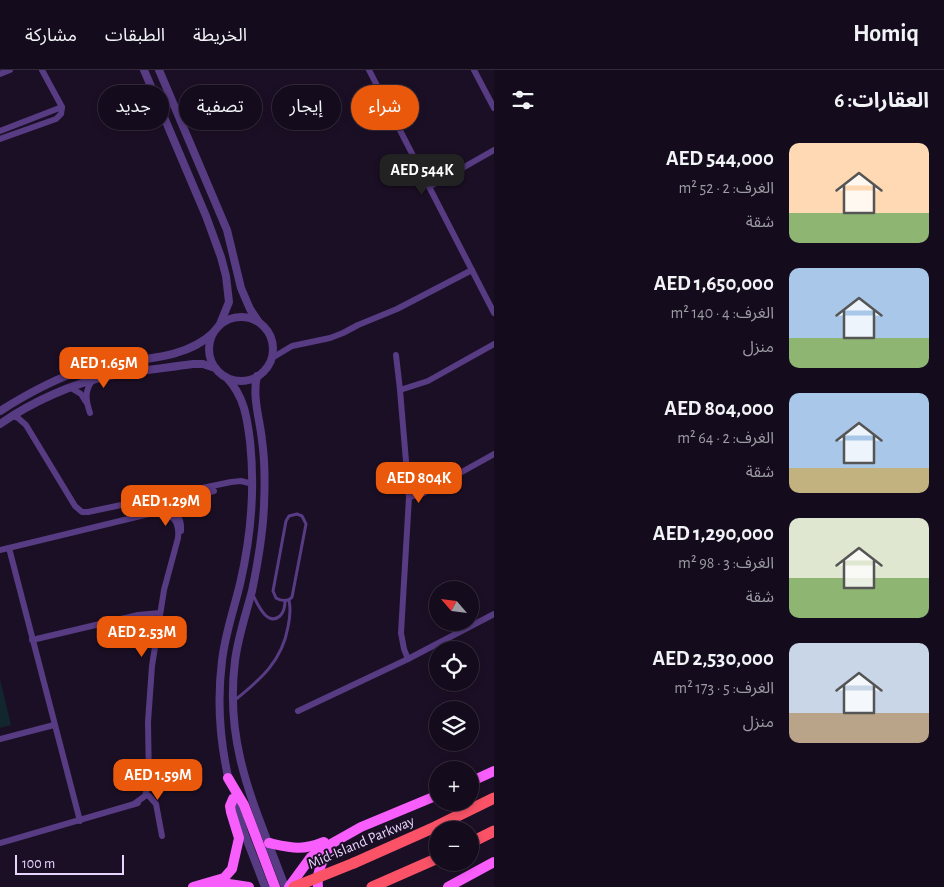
<!DOCTYPE html>
<html lang="ar">
<meta charset="utf-8">
<style>
:root{--surface:#140b1c;--page:#1d1425;--text:#f1f3f6;--muted:#9d9ba3;--line:#332b3b;--accent:#ea580c}
body{margin:0;font-family:"Alegreya Sans","Noto Sans Arabic",sans-serif;background:var(--page);color:var(--text);direction:rtl;height:100vh;display:flex;flex-direction:column;font-size:19px;white-space:nowrap}
*{box-sizing:border-box;margin:0}
p{font-size:16px;color:var(--muted)}
.icon{flex:none;width:28px;height:28px;fill:none;stroke:currentColor;stroke-width:2;stroke-linecap:round;stroke-linejoin:round}
.map{position:relative;flex:1;overflow:hidden;direction:ltr}
.panel{display:flex;flex-direction:column;background:var(--surface);width:450px}
.panel>*{flex:none}
.hud{position:absolute;left:15px;top:15px;width:404px;height:45px;direction:rtl;display:flex;gap:10px}
.needle{width:32px;rotate:298deg}
.fabs{position:absolute;left:429px;top:511px;display:grid;gap:10px}
.fabs a{display:grid;place-items:center;width:50px;height:50px;border-radius:50%;background:var(--surface);box-shadow:0 2px 8px #0003,0 0 0 1px var(--line);font-size:25px}
.scale{position:absolute;left:15px;bottom:12px;width:109px;box-sizing:border-box;padding-left:5px;border:2px solid #e8d4fe;border-top:0;font-size:14px;line-height:18px;white-space:nowrap;color:#e8d4fe;-webkit-text-stroke:4px #1b0f25;paint-order:stroke}
.price{position:absolute;translate:-50% -42px;padding:0 11px;border-radius:10px;background:var(--accent);color:#fff;font-size:16px;line-height:32px;filter:drop-shadow(0 1px 2px #0008)}
.price::after{content:'';position:absolute;left:50%;top:30px;width:15px;height:11px;margin-left:-8px;background:inherit;clip-path:polygon(0 0,100% 0,50% 100%)}
.price.selected{background:#222;color:#fff}
ul{padding:0;list-style:none}
li{display:flex;align-items:center;gap:15px;height:125px;padding:0 15px}
li span{display:grid;place-items:center;flex:none;width:140px;height:100px;border-radius:10px;color:#555}
li>.icon{margin-inline-start:auto}
span .icon{width:60px;height:60px;fill:#fffc;stroke-width:1}
li b{font-size:21px}
h2{display:flex;justify-content:space-between;align-items:center;height:60px;padding:0 15px;font-size:21px}
.pill{padding:0 18px;border-radius:22px;background:var(--surface);box-shadow:0 2px 8px #0003,0 0 0 1px var(--line);font-size:18px;line-height:45px}
.pill.selected{background:var(--accent);color:#fff}
header{display:flex;align-items:center;gap:30px;box-sizing:border-box;height:70px;padding:0 25px;background:var(--surface);border-bottom:1px solid var(--line)}
header strong{font-size:24px}
nav{display:flex;gap:28px;margin-inline-start:auto;font-size:18px}
main{display:flex;flex:1;min-height:0}
.map>svg:first-child{display:block}
.green{fill:#12262f}
.lines{fill:none;stroke-linecap:round;stroke-linejoin:round}
.service{stroke:#573b83;stroke-width:3}
.minor{stroke:#573b83;stroke-width:6}
.tertiary{stroke:#573b83;stroke-width:8}
.primary{stroke:#f85efb;stroke-width:10}
.motorway{stroke:#fb5267;stroke-width:11}
.motorway-bridge{stroke:#fb5267;stroke-width:11}
.labels{text-anchor:middle;stroke-width:4;stroke-linejoin:round;paint-order:stroke}
.street-label{font-size:15px;fill:#e8d4fe;stroke:#1b0f25}
</style>
<header>
<strong>Homiq</strong>
<nav><a>الخريطة</a><a>الطبقات</a><a>مشاركة</a></nav>
</header>
<main>
<section class="panel">
<h2>العقارات: 6<svg class="icon" aria-label="filters" viewBox="0 0 24 24"><path d="M4 7h16M4 17h16"/><circle cx="9" cy="7" r="2"/><circle cx="15" cy="17" r="2"/></svg></h2>
<ul>
<li><span style="background:linear-gradient(#ffd9b3 70%,#8fb573 0)"><svg class="icon" aria-label="home" viewBox="0 0 24 24"><path d="M3 11l9-7 9 7M6 9v11h12V9"/></svg></span><div><b>AED 544,000</b><p>الغرف: 2 · 52 m²</p><p>شقة</p></div></li>
<li><span style="background:linear-gradient(#a9c7e8 70%,#8fb573 0)"><svg class="icon" aria-label="home" viewBox="0 0 24 24"><path d="M3 11l9-7 9 7M6 9v11h12V9"/></svg></span><div><b>AED 1,650,000</b><p>الغرف: 4 · 140 m²</p><p>منزل</p></div></li>
<li><span style="background:linear-gradient(#a9c7e8 75%,#c2b280 0)"><svg class="icon" aria-label="home" viewBox="0 0 24 24"><path d="M3 11l9-7 9 7M6 9v11h12V9"/></svg></span><div><b>AED 804,000</b><p>الغرف: 2 · 64 m²</p><p>شقة</p></div></li>
<li><span style="background:linear-gradient(#dfe7d0 60%,#8fb573 0)"><svg class="icon" aria-label="home" viewBox="0 0 24 24"><path d="M3 11l9-7 9 7M6 9v11h12V9"/></svg></span><div><b>AED 1,290,000</b><p>الغرف: 3 · 98 m²</p><p>شقة</p></div></li>
<li><span style="background:linear-gradient(#c9d6e8 70%,#b9a48a 0)"><svg class="icon" aria-label="home" viewBox="0 0 24 24"><path d="M3 11l9-7 9 7M6 9v11h12V9"/></svg></span><div><b>AED 2,530,000</b><p>الغرف: 5 · 173 m²</p><p>منزل</p></div></li>
</ul>
</section>
<div class="map">
<svg width="494" height="817" viewBox="0 0 494 817">
<rect width="100%" height="100%" fill="#1b0f25"/>
<!-- green -->
<path class="green" d="M0 609 11 655 0 658Z"/>
<g class="lines">
<!-- service -->
<g class="service">
<path d="M297 444 302 446 306 454 292 527C288 532 281 531 276 528L273 521 286 451 289 446Z"/>
<path d="M253 525C257 533 267 557 280 546 284 542 285 536 285 531"/>
<path d="M235 630C261 609 282 591 288 557 290 548 291 540 289 530"/>
</g>
<!-- minor -->
<g class="minor">
<path d="M369 0 494 243"/>
<path d="M474 0 494 38"/>
<path d="M0 4 10 0"/>
<path d="M0 61 62 37"/>
<path d="M0 69 56 49 61 44 62 37 42 0"/>
<path d="M429 117 494 80"/>
<path d="M396 285 400 320 409 427 401 563 404 579 408 589"/>
<path d="M272 288 292 276 330 268 343 263 358 255 397 239 472 200"/>
<path d="M71 318 81 324 86 332"/>
<path d="M400 320 428 311 494 274"/>
<path d="M90 343C86 331 84 320 93 310"/>
<path d="M12 346 18 348 26 355 75 436 82 442H88L231 412 241 411 253 414"/>
<path d="M409 427 424 423 494 384"/>
<path d="M163 440C176 441 182 448 181 461"/>
<path d="M177 448C188 428 193 426 214 421"/>
<path d="M9 478 80 751"/>
<path d="M0 480 153 443C170 443 180 448 178 468L164 520 152 596 148 652 149 713 145 726 134 734"/>
<path d="M32 570 138 545 160 543"/>
<path d="M298 641 408 589 494 544"/>
<path d="M0 669 54 655"/>
<path d="M149 726 156 734 162 766"/>
<path d="M0 773 138 733"/>
</g>
<!-- tertiary -->
<g class="tertiary">
<path d="M144 0 206 146 221 187 226 206 229 232 220 254"/>
<path d="M159 0 227 160 241 218 250 239 258 251"/>
<circle cx="241" cy="279" r="32"/>
<path d="M257 306C252 327 260 350 262 370 265 391 265 413 264 435 263 464 258 492 252 521 246 544 238 567 235 591 224 678 256 738 285 817"/>
<path d="M227 308C244 326 247 347 250 371 255 418 251 467 240 514 234 539 225 564 222 591 217 630 220 672 229 711"/>
<path d="M0 341C27 324 55 308 86 299 127 287 180 294 213 263"/>
<path d="M0 354C30 333 73 313 109 306 136 301 165 298 193 294H203L215 298"/>
<path d="M233 727 245 765 265 817"/>
</g>
<!-- primary -->
<g class="primary">
<path d="M228 708 244 735 275 817"/>
<path d="M470 712 494 701"/>
<path d="M269 773C292 778 302 781 324 772"/>
<path d="M193 817 224 808 232 799 239 768 231 742 230 736 233 729"/>
<path d="M213 817 229 814 249 817"/>
<path d="M289 817 311 787 322 779 361 757 438 725"/>
<path d="M318 817C316 800 324 788 332 774"/>
<path d="M448 817 494 792"/>
</g>
<!-- motorway -->
<g class="motorway">
<path d="M470 773 494 761"/>
<path d="M354 793 435 757 494 728"/>
<path d="M372 817 438 788"/>
</g>
<!-- motorway-bridge -->
<path class="motorway-bridge" d="M294 817 354 793"/>
</g>
<g class="labels">
<!-- street labels -->
<g class="street-label">
<text transform="translate(361 772) rotate(-23)" y="5">Mid-Island Parkway</text>
</g>
</g>
</svg>
<div class="fabs">
<a><svg class="needle" viewBox="-14 -14 28 28"><path d="M0-13l5 13h-10z" fill="#e53935"/><path d="M0 13l5-13h-10z" fill="#9d9ba3"/></svg></a>
<a><svg class="icon" aria-label="locate" viewBox="0 0 24 24"><circle cx="12" cy="12" r="6"/><path d="M12 2v4M12 18v4M2 12h4M18 12h4"/></svg></a>
<a><svg class="icon" aria-label="layers" viewBox="0 0 24 24"><path d="M12 4l9 5-9 5-9-5zM3 14l9 5 9-5"/></svg></a>
<a>+</a>
<a>−</a>
</div>
<div class="scale">100 m</div>
<b class="price selected" style="left:422px;top:126px">AED 544K</b>
<b class="price" style="left:104px;top:319px">AED 1.65M</b>
<b class="price" style="left:419px;top:434px">AED 804K</b>
<b class="price" style="left:166px;top:457px">AED 1.29M</b>
<b class="price" style="left:142px;top:588px">AED 2.53M</b>
<b class="price" style="left:158px;top:731px">AED 1.59M</b>
<div class="hud">
<a class="pill selected">شراء</a>
<a class="pill">إيجار</a>
<a class="pill">تصفية</a>
<a class="pill">جديد</a>
</div>
</div>
</main>
